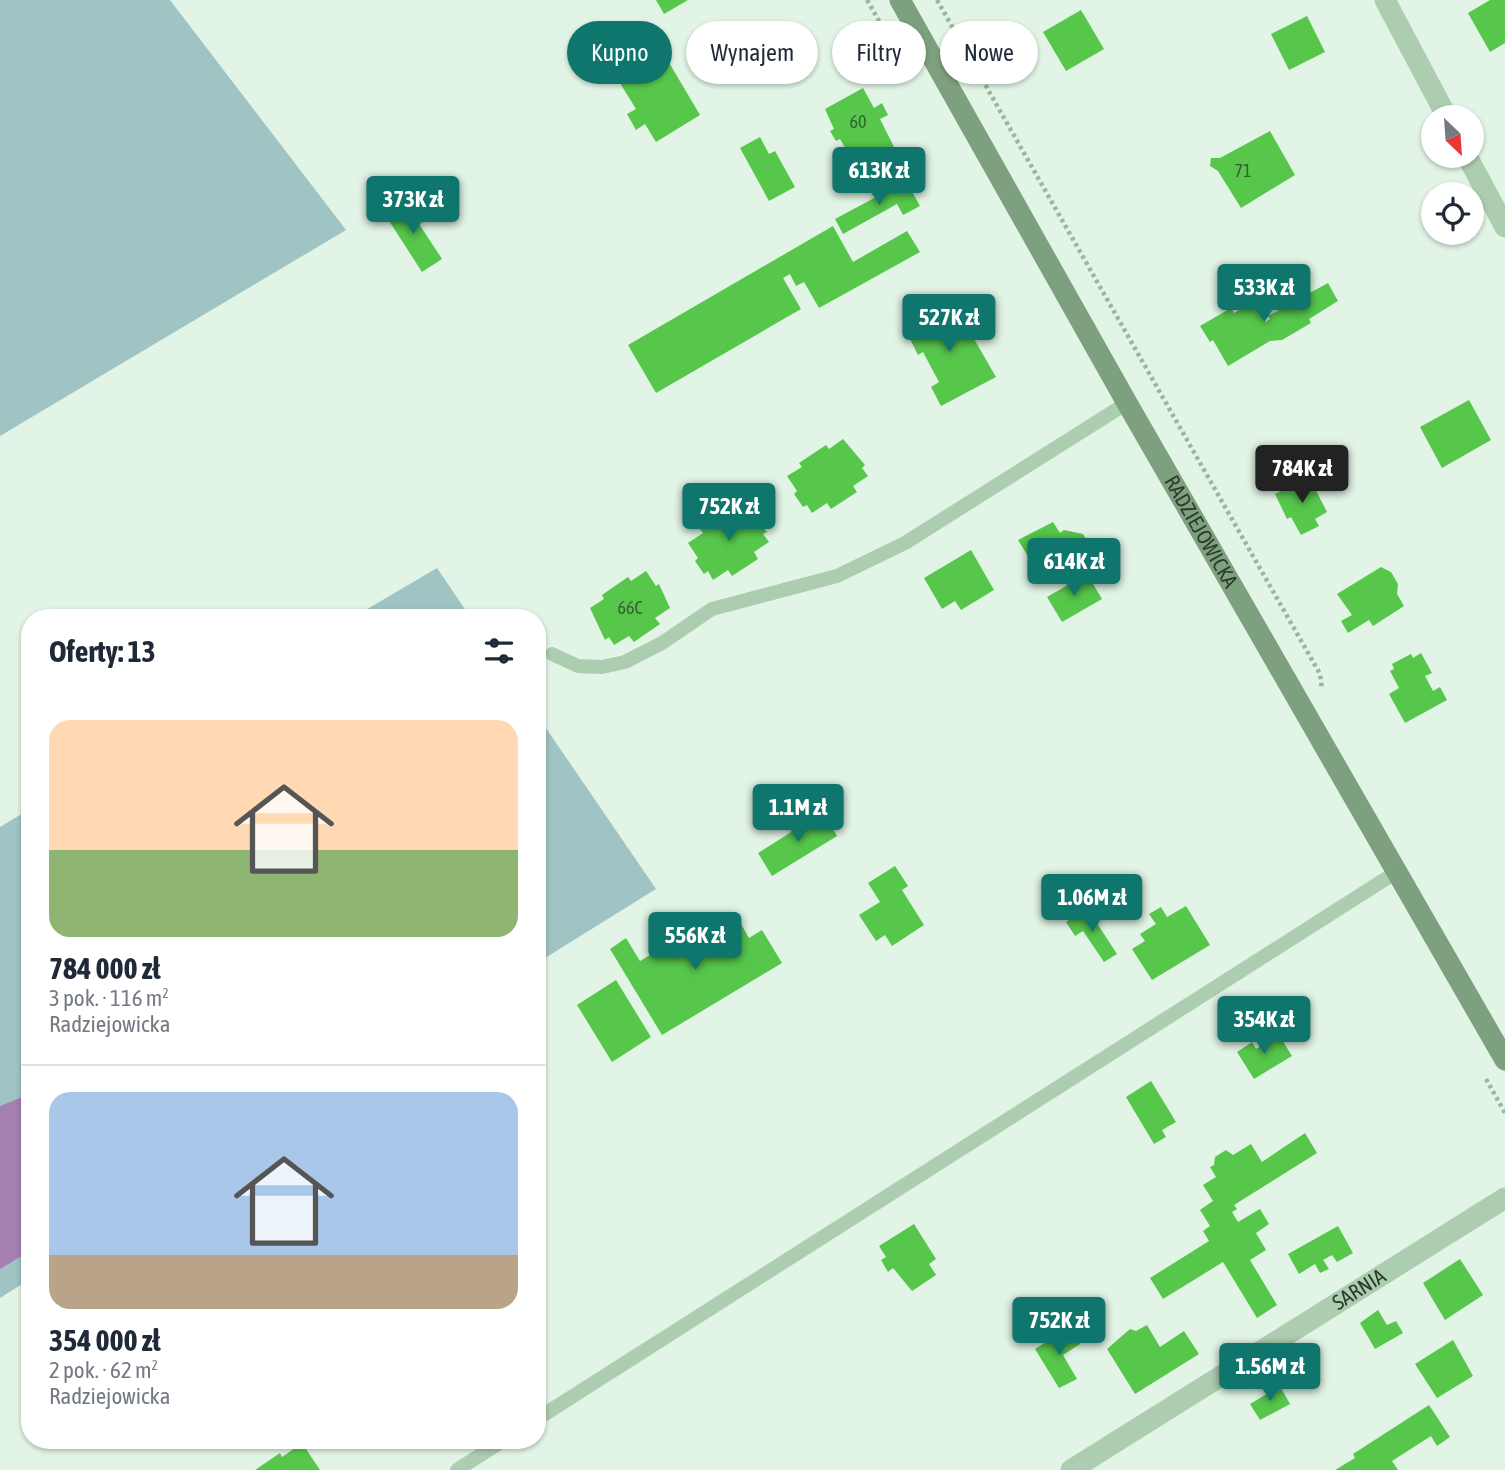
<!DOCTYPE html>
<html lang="pl">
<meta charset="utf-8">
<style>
:root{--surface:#fff;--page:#f2f2f3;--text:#1f2937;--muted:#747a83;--line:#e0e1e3;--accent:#0f766e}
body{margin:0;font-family:"Asap Condensed",sans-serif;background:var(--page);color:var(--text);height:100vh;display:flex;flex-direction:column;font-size:26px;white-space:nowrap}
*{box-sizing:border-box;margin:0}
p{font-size:23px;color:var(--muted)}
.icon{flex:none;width:38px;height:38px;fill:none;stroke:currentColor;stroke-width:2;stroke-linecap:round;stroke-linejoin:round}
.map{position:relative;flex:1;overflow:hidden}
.drawer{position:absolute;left:21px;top:609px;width:525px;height:840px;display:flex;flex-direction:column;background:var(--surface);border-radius:28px;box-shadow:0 2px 5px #0004}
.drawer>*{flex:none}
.guide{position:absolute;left:567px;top:21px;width:665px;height:63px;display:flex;gap:14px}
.needle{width:46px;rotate:155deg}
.controls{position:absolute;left:1421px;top:105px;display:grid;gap:14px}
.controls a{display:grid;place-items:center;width:63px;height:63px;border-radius:50%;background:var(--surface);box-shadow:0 2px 5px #0004;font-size:35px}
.price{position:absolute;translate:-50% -60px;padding:0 16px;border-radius:7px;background:var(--accent);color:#fff;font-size:23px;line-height:46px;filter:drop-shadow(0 2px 4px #0008)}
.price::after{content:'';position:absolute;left:50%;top:42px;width:21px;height:16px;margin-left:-10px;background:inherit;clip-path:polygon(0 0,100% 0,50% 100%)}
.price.active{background:#222;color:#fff}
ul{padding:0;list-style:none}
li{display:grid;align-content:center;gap:14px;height:371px;padding:0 28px}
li+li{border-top:2px solid var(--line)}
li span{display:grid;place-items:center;height:217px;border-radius:21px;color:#555}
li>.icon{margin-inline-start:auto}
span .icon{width:126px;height:126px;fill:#fffc;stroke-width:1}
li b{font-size:30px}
h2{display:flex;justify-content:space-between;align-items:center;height:84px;padding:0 28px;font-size:30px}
.pill{padding:0 24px;border-radius:32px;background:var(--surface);box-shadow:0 2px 5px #0004;font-size:24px;line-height:63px}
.pill.active{background:var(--accent);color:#fff}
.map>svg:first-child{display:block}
.green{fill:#a0c4c4}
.water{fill:#a37fb2}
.building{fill:#57c74c}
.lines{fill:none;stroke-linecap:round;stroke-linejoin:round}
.path{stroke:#96b99a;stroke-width:4.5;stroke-dasharray:3.5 3.5;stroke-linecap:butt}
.lane{stroke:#accdb0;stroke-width:14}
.street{stroke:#accdb0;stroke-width:21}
.secondary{stroke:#7da17e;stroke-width:21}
.labels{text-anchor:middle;stroke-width:5;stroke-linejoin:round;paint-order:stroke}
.number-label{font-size:18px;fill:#365e33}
.street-label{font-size:21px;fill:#2b3b2b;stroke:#eefbf1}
</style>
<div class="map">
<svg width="1505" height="1470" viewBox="0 0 1505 1470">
<rect width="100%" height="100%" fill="#e1f4e5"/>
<!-- green -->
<g class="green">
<path d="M0 0H170L346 230 0 436Z"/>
<path d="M437 568 471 618H352Z"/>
<path d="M537 715 656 889 537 963Z"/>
<path d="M30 809V1279L0 1298V827Z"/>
</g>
<!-- water -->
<path class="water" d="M30 1094V1251L0 1269V1106Z"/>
<!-- building -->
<g class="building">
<path d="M656 0H688L664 14Z"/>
<path d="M1490 0H1505V43L1490 52 1468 13Z"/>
<path d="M1081 10 1104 49 1066 71 1043 32Z"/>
<path d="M1307 16 1325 52 1289 70 1271 34Z"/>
<path d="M655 39 700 115 656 142 645 124 636 130 627 114 636 109 610 67Z"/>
<path d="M863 88 874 108 882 103 888 115 880 119 900 159 857 183 845 162 852 159 840 139 836 141 830 131 834 129 825 109Z"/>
<path d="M1270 131 1295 175 1241 208 1218 171 1210 166 1211 158H1220Z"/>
<path d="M760 137 769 154 775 151 795 187 769 201 740 148Z"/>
<path d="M906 181 920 206 903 215 897 204 843 234 835 219Z"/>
<path d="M404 201 442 259 422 272 384 213Z"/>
<path d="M833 226 853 262 907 231 920 252 819 308 804 282 796 286 790 274 783 278 801 309 656 393 628 345Z"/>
<path d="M1328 283 1338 301 1309 319 1311 323 1282 340 1270 341 1228 366 1213 340 1210 342 1200 326 1231 308 1234 313 1253 302 1265 322 1270 319 1268 316Z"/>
<path d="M943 304 957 330 966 325 996 377 941 406 931 387 939 382 923 352 918 355 903 325Z"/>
<path d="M1469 400 1491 440 1442 468 1420 427Z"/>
<path d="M843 439 865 465 862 468 868 476 853 486 857 492 831 509 827 503 812 513 807 505 803 507 794 494 797 491 787 476 802 467 799 463 826 445 829 449Z"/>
<path d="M1309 477 1327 512 1315 519 1319 526 1301 535 1291 517 1287 519 1275 494Z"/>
<path d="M744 505 767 532 763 534 769 542 754 552 758 559 732 576 728 570 713 580 708 571 704 574 695 561 698 558 688 543 703 533 700 529 727 511 730 515Z"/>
<path d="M1053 522 1060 533 1064 530 1083 534 1090 546 1085 565 1045 584 1018 540Z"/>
<path d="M971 550 994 590 961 610 955 601 942 609 924 578Z"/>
<path d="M1381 567 1391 572 1398 584 1397 594 1404 606 1373 626 1369 620 1348 633 1341 621 1352 615 1337 594Z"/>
<path d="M646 571 656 586 659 584 670 608 655 618 660 624 634 642 629 636 614 645 609 637 605 640 590 608 604 599 602 595 628 577 631 581Z"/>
<path d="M1087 574 1102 599 1062 622 1047 597Z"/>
<path d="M1421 653 1432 673 1425 676 1433 691 1440 687 1447 700 1405 723 1389 694 1399 688 1390 671 1394 669 1392 664 1411 654 1413 658Z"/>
<path d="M823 812 837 836 772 876 758 853Z"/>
<path d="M895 866 908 886 902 890 924 925 892 946 885 935 876 941 859 915 880 902 868 883Z"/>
<path d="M1186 906 1210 945 1152 980 1132 949 1145 941 1140 934 1156 924 1149 914 1161 907 1167 917Z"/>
<path d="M1087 908 1117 954 1104 962 1083 931 1075 936 1066 922Z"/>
<path d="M741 924 749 938 762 930 782 963 662 1035 610 949 626 938 640 961 699 925 710 942Z"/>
<path d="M616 980 651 1037 612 1062 577 1005Z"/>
<path d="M1279 1035 1292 1056 1254 1079 1237 1052 1252 1042 1256 1049Z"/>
<path d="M1151 1081 1176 1122 1162 1130 1166 1137 1154 1144 1126 1097Z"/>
<path d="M1305 1133 1317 1153 1234 1205 1237 1209 1232 1212 1238 1222 1260 1209 1269 1224 1256 1233 1266 1250 1250 1260 1277 1305 1257 1318 1223 1262 1163 1299 1150 1278 1209 1241 1203 1231 1210 1226 1200 1210 1213 1201 1203 1185 1216 1177 1210 1167 1214 1165 1215 1157 1226 1150 1233 1155 1251 1144 1262 1162Z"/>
<path d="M914 1224 936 1259 929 1264 936 1275 912 1291 893 1268 888 1272 881 1260 886 1257 879 1246Z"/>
<path d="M1338 1226 1353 1253 1337 1262 1332 1255 1323 1260 1329 1269 1320 1273 1315 1264 1299 1274 1288 1254Z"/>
<path d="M1460 1259 1483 1295 1445 1320 1423 1283Z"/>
<path d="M1378 1310 1387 1325 1396 1321 1403 1333 1375 1349 1360 1323Z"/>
<path d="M1147 1325 1160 1347 1184 1331 1199 1354 1135 1394 1107 1349 1130 1329 1136 1331Z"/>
<path d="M1070 1327 1080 1344 1063 1355 1077 1379 1059 1388 1035 1349Z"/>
<path d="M1453 1340 1473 1376 1437 1398 1415 1364Z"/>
<path d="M1280 1386 1290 1404 1260 1420 1250 1404Z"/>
<path d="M1429 1405 1450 1437 1437 1446 1431 1436 1392 1461 1398 1470H1335L1355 1458 1353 1454Z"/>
<path d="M302 1443 320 1470H255L280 1453 282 1457Z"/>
</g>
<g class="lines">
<!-- path -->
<g class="path">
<path d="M867 0 886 33"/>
<path d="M937 0 1320 674 1322 689"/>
<path d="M1486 1079 1505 1113"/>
</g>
<!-- lane -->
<g class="lane">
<path d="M552 654 578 666 602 667 625 662 662 643 712 609 837 576 905 543 1127 403"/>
<path d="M537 1419 1398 871"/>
<path d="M457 1470 504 1440"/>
</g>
<!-- street -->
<g class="street">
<path d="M1385 0 1447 117"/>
<path d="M1467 156 1505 227"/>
<path id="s1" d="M1071 1470 1505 1198"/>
</g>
<!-- secondary -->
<path class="secondary" id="s2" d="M900 0 1127 403 1505 1060"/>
</g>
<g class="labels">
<!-- number labels -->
<g class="number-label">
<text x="858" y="128">60</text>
<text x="1243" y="177">71</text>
<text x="630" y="614">66C</text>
</g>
<!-- street labels -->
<g class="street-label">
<text dy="7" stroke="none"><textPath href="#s2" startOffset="611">RADZIEJOWICKA</textPath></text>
<text dy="7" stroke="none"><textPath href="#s1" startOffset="340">SARNIA</textPath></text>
</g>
</g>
</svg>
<div class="controls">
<a><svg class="needle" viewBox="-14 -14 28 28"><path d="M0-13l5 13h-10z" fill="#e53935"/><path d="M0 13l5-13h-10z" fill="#747a83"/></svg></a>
<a><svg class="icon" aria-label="locate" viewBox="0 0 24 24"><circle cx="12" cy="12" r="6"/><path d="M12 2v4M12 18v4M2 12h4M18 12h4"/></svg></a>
</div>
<b class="price" style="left:879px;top:207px">613K zł</b>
<b class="price" style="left:413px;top:236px">373K zł</b>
<b class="price" style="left:1264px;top:324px">533K zł</b>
<b class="price" style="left:949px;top:354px">527K zł</b>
<b class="price active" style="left:1302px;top:505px">784K zł</b>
<b class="price" style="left:729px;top:543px">752K zł</b>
<b class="price" style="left:1074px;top:598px">614K zł</b>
<b class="price" style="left:798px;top:844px">1.1M zł</b>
<b class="price" style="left:1092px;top:934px">1.06M zł</b>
<b class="price" style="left:695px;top:972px">556K zł</b>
<b class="price" style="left:1264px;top:1056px">354K zł</b>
<b class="price" style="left:1059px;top:1357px">752K zł</b>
<b class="price" style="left:1270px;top:1403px">1.56M zł</b>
<div class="guide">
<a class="pill active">Kupno</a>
<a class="pill">Wynajem</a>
<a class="pill">Filtry</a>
<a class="pill">Nowe</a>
</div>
<section class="drawer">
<h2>Oferty: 13<svg class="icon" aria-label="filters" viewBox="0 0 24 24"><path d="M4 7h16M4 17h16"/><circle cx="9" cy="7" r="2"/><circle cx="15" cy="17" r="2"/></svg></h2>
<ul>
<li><span style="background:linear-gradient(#ffd9b3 60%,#8fb573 0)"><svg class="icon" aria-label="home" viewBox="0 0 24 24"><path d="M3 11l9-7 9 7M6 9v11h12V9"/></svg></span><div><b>784 000 zł</b><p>3 pok. · 116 m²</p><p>Radziejowicka</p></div></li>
<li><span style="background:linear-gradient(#a9c7e8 75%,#b9a48a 0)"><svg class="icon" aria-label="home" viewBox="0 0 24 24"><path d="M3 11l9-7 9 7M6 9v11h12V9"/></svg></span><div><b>354 000 zł</b><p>2 pok. · 62 m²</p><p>Radziejowicka</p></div></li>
</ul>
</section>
</div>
